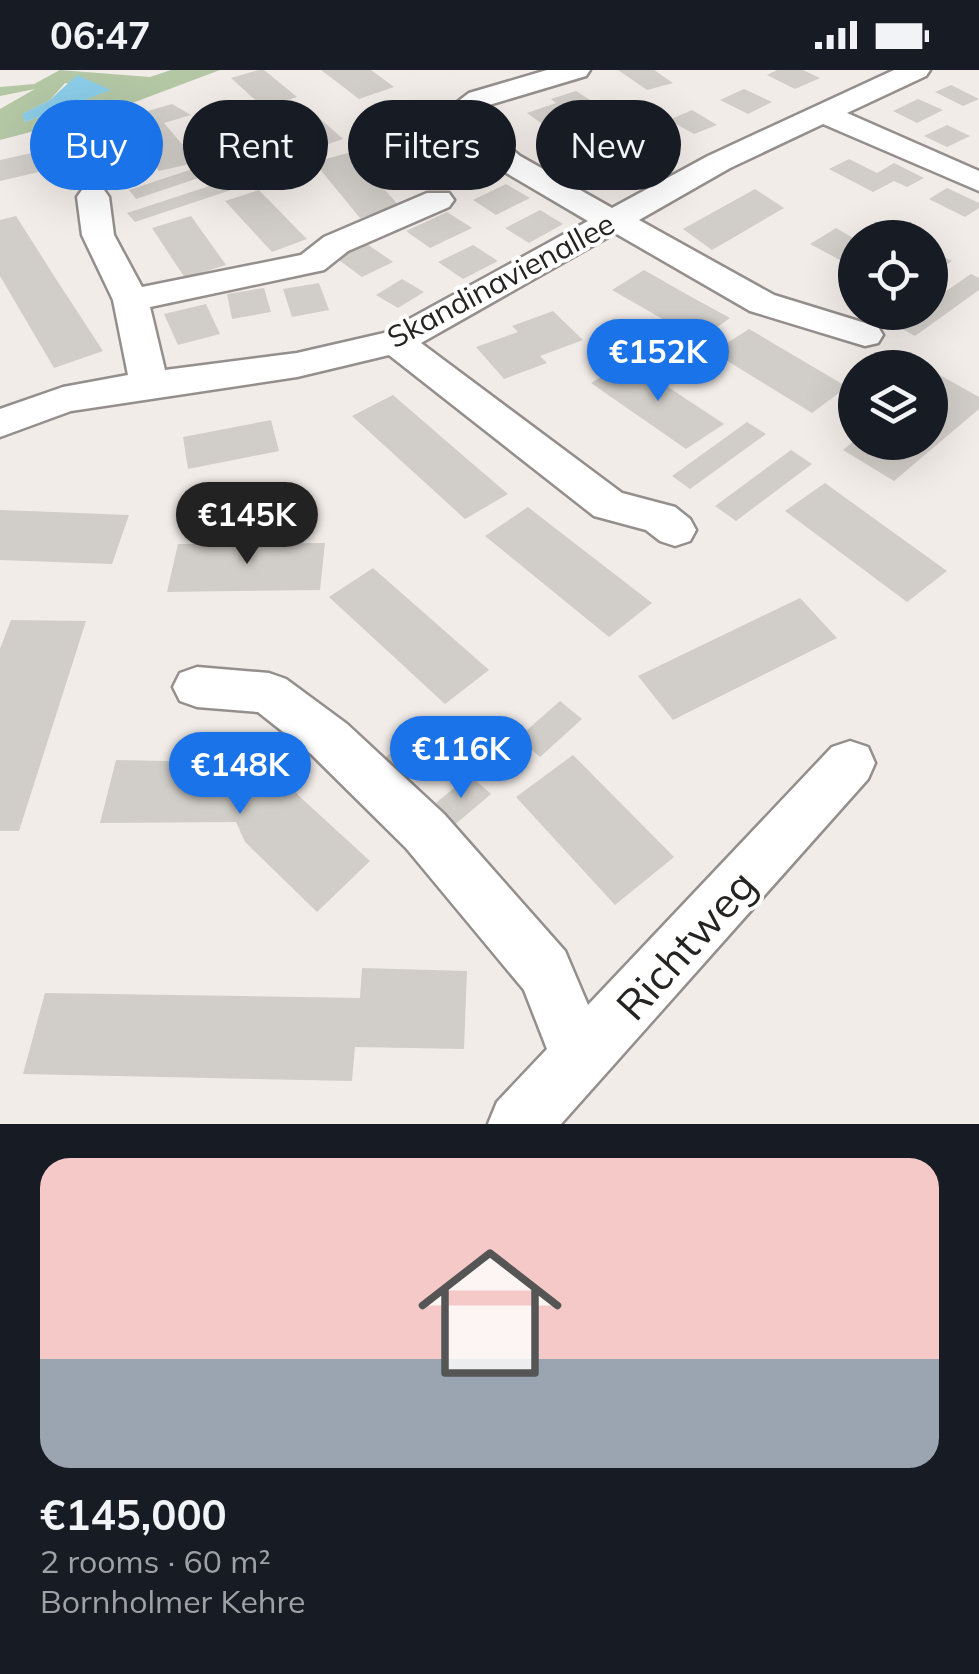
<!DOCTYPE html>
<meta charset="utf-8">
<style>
:root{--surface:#171b24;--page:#242831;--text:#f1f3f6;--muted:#9ea1a6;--line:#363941;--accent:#1a73e8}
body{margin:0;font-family:Mulish,sans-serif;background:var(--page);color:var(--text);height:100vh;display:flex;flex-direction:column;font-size:38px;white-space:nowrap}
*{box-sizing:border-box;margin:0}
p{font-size:32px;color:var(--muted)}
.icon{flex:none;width:55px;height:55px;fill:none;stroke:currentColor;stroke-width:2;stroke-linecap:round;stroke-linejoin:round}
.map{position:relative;height:1054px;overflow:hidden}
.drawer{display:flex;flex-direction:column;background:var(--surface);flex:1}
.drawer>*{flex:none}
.guide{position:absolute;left:30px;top:30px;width:920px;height:90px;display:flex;gap:20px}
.tools{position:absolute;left:838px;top:150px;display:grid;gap:20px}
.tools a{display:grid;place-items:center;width:110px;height:110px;border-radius:50%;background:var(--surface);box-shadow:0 10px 40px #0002;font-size:50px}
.price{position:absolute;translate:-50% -85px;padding:0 22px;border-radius:35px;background:var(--accent);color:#fff;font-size:32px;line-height:65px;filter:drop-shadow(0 2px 5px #0008)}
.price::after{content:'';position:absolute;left:50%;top:60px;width:30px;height:22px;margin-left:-15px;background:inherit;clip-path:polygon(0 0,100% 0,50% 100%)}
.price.current{background:#222;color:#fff}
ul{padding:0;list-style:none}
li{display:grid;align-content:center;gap:20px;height:530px;padding:0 40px}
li+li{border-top:2px solid var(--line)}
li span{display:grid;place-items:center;height:310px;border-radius:30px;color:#555}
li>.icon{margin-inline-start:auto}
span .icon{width:180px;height:180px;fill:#fffc;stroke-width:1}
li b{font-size:42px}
.chip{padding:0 35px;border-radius:45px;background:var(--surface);box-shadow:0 10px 40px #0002;font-size:35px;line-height:90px}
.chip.current{background:var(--accent);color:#fff}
.status{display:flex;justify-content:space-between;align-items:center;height:70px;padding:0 50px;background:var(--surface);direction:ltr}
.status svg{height:28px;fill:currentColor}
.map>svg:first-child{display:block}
.green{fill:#b3c7a5;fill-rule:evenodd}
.water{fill:#8ccce7}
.building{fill:#d1cdc8}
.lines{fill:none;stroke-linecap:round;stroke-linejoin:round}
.minor-casing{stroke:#948f8c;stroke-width:5}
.minor{fill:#fff;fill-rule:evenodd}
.labels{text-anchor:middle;stroke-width:8;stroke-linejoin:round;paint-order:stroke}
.far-street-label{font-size:30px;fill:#262422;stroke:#fff}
.near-street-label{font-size:42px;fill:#262422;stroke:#fff}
</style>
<div class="status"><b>06:47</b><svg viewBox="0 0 49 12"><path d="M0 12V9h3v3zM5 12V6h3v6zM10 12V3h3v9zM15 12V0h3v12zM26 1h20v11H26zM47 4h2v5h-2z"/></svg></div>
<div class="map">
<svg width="979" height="1054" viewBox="0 0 979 1054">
<rect width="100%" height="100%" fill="#f2ece8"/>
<!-- green -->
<path class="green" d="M60 0 150 7 171 0H220L111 41 0 70V39L35 19 0 26V17L34 14ZM65 13 109 20 25 52 23 44 50 30Z"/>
<!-- water -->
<path class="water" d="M77 5 111 20 25 52 22 44 50 30Z"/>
<!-- building -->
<g class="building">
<path d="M259 0H264L297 27 264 38 231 8Z"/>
<path d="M321 0H371L394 17 359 29Z"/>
<path d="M618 0H654L673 13 647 20Z"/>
<path d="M777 0H803L820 8 795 19 767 5Z"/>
<path d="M951 15 979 29 963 36 935 22Z"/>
<path d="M744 19 772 32 748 44 720 30Z"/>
<path d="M576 21 601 37 575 46 582 50 552 61 527 43 556 33 551 29Z"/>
<path d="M918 29 943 40 917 53 893 41Z"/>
<path d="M172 34 191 45 164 53 181 73 186 77 213 69 221 78 214 80 220 87 159 101 117 50Z"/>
<path d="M307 37 343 69 308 81 273 48Z"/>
<path d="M692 40 717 55 694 64 669 50Z"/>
<path d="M947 55 970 66 947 77 924 66Z"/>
<path d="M635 61 662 77 642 85 615 69Z"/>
<path d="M73 74 82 92 0 111V90Z"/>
<path d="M448 81 469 99 480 108 444 120 412 92Z"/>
<path d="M352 82 400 137 360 148 314 92Z"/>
<path d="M241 83 249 91 136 129 129 120Z"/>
<path d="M603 86 633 103 609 115 579 97Z"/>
<path d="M849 89 877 103 894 93 924 108 907 117 894 111 873 122 829 99Z"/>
<path d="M255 101 264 109 135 152 127 143Z"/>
<path d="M506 114 530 128 496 145 473 130Z"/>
<path d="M947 118 979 133V138L965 147 929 129Z"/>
<path d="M755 119 784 138 712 180 683 159Z"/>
<path d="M259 120 297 159 307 169 272 182 225 131Z"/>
<path d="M540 140 563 154 529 173 505 158Z"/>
<path d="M447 142 472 158 430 178 406 161Z"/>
<path d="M16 146 56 209 103 281 54 298 0 206V150Z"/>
<path d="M191 146 226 195 185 208 152 158Z"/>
<path d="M836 158 855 169V198L810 174Z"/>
<path d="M367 174 393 192 362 207 336 188Z"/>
<path d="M473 175 498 191 463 209 438 192Z"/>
<path d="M930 180 952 191 930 206Z"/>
<path d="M644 200 686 224 730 248 699 270 612 220Z"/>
<path d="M971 204 979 208V220L915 266 897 256 915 242H930V232Z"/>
<path d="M402 209 424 222 398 238 376 225Z"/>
<path d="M319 213 329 240 292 247 283 219Z"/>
<path d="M264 218 271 242 232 249 227 224Z"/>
<path d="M206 234 220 264 178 275 164 244Z"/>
<path d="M553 241 583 270 540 286 547 293 504 309 476 277 518 262 512 256Z"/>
<path d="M749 259 822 302 847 317 812 343 713 282Z"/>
<path d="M629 290 665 315 724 354 686 379 591 313Z"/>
<path d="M938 304 979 327V339L894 411 843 380 855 370 930 372V311Z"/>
<path d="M393 325 467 389 508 424 465 449 352 346Z"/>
<path d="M271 350 279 381 188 399 183 367Z"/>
<path d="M747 352 766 364 690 419 672 406Z"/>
<path d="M791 380 812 394 736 451 715 436Z"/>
<path d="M825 413 872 447 947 501 907 532 785 441Z"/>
<path d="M528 437 551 455 652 533 609 567 485 466Z"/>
<path d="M0 440 53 442 129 445 112 494 0 490Z"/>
<path d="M325 473 320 520 167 522 178 474Z"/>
<path d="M373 498 472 585 489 600 445 634 329 527Z"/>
<path d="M800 528 837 568 673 650 638 606Z"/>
<path d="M11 550 86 551 19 761H0V579Z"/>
<path d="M560 631 582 649 540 687 518 668Z"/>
<path d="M434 650 456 671 405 712 383 689Z"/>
<path d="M573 685 674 787 615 835 516 727Z"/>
<path d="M116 690 270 693 299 726 370 791 317 842 245 772 236 752 100 753Z"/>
<path d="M470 705 491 724 452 757 431 737Z"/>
<path d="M362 898 467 901 464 979 355 977 352 1011 23 1004 45 923 360 928Z"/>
</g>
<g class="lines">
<defs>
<g id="minor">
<path d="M547 0H590L586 6 489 35 472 47 520 86 612 138 708 86 894 0H930L926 6 847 43 979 101V121L823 54 730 98 639 150 774 225 878 257 883 265 878 273 865 276 750 241 615 163 421 273 622 423 675 437 690 449 696 460 690 471 675 476 660 471 646 460 594 446 389 285 297 307 71 341 0 367V339L63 317 128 305 113 230 82 165 77 127 82 120H104L109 127 114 165 142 217 301 185 324 167 427 123H449L454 130 449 137 348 181 324 200 150 237 165 300 297 283 384 263 588 151 498 98 439 46 469 23Z"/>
<path d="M197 597 269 603 286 609 347 654 444 744 565 881 588 935 832 677 850 671 868 677 875 693 868 709 561 1054H488L497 1032 547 979 524 920 406 778 311 684 258 642 197 637 180 631 173 617 180 603Z"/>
</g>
</defs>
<!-- minor casing -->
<use href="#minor" class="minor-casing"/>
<!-- minor -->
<use href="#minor" class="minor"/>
</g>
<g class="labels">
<!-- far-street labels -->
<g class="far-street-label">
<text transform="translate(501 211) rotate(-28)" y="10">Skandinavienallee</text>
</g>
<!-- near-street labels -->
<g class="near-street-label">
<text transform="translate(686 875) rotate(-48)" y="15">Richtweg</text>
</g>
</g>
</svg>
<div class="tools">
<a><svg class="icon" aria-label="locate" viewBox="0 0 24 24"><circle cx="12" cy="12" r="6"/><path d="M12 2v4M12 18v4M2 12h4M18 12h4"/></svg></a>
<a><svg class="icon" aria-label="layers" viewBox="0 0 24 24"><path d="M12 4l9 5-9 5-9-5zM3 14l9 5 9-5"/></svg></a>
</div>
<b class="price" style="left:658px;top:334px">€152K</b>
<b class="price current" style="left:247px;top:497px">€145K</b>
<b class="price" style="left:461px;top:731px">€116K</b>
<b class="price" style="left:240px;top:747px">€148K</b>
<div class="guide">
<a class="chip current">Buy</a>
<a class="chip">Rent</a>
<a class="chip">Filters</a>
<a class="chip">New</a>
</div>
</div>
<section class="drawer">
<ul>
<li><span style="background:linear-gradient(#f6c9c9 65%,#9aa5b1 0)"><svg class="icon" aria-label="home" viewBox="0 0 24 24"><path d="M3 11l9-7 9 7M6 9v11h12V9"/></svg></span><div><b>€145,000</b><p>2 rooms · 60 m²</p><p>Bornholmer Kehre</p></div></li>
</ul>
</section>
